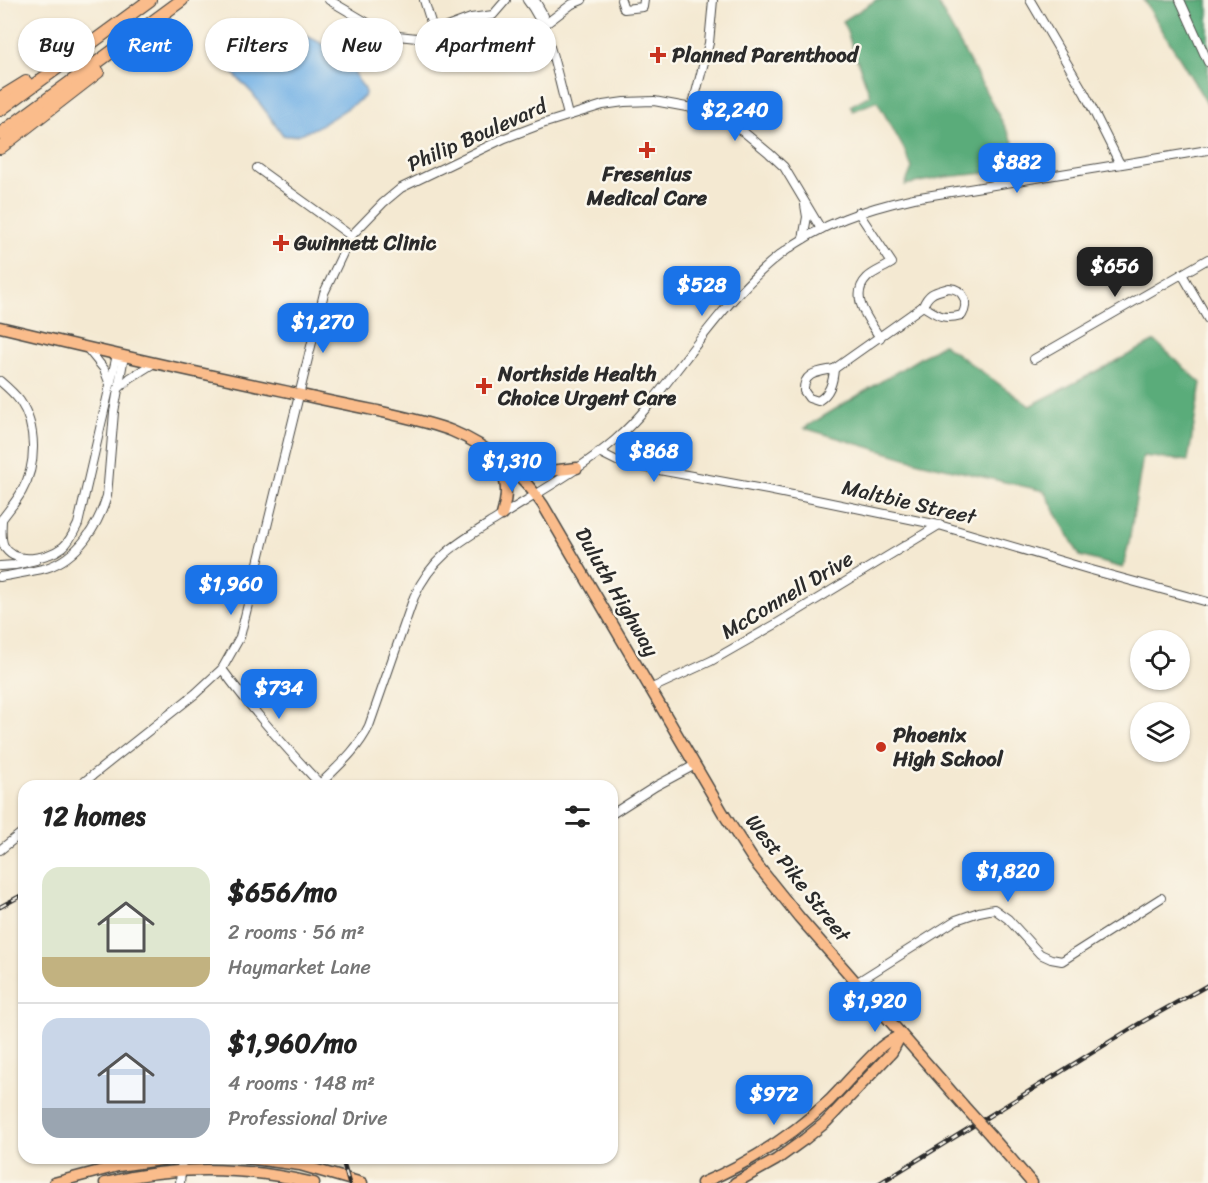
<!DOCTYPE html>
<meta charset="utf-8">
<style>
:root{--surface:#fff;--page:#f6f6f6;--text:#222;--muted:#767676;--line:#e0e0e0;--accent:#1a73e8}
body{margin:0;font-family:Sriracha,sans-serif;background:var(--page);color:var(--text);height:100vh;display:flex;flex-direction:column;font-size:22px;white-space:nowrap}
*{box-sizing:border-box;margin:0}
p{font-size:20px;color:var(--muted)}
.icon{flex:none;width:33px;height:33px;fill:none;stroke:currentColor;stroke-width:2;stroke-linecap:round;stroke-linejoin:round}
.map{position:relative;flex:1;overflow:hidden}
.side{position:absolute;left:18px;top:780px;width:600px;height:384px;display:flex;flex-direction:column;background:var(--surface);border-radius:18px;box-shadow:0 2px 4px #0004}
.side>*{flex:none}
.top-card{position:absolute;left:18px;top:18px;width:600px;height:54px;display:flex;gap:12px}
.tools{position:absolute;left:1130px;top:630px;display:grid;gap:12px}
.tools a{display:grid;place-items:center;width:60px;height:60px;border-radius:50%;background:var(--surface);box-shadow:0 2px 4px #0004;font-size:30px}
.price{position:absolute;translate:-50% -51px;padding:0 14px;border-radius:12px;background:var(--accent);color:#fff;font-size:20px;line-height:39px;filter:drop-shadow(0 2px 3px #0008)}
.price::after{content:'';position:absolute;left:50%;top:36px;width:18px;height:14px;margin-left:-9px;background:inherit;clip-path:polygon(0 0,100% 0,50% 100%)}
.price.active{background:#222;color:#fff}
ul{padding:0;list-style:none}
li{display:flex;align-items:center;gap:18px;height:150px;padding:0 24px}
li+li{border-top:2px solid var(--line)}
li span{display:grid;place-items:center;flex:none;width:168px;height:120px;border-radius:18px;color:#555}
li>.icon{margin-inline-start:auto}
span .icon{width:72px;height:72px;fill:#fffc;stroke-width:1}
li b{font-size:26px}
h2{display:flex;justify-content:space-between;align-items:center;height:72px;padding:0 24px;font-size:26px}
.chip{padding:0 21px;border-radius:27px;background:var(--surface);box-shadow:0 2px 4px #0004;font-size:21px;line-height:54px}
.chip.active{background:var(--accent);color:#fff}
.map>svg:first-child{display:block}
.forest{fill:#5aac7a;stroke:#426c52;stroke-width:1.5}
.water{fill:#73b1e5;stroke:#4f6e88;stroke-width:1.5}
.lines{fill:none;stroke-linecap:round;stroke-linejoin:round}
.minor-casing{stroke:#494844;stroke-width:10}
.major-casing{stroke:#494844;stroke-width:13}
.highway-casing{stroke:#494844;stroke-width:14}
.minor{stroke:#fff;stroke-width:8}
.major{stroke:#fabc8b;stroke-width:10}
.highway{stroke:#fabc8b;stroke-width:12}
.rail-casing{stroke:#2b2b2b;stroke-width:4.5}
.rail{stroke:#fbf7ec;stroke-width:2;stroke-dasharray:7;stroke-linecap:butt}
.major-bridge-casing{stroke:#494844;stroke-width:13;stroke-linecap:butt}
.major-bridge{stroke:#fabc8b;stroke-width:10}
.poi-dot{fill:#c8321e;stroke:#fbf7ec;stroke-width:2}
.labels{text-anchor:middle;stroke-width:5;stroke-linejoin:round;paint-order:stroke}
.poi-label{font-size:21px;font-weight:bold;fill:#2b2b2b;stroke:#fbf7ec;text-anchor:start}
.street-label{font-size:21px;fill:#2b2b2b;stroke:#fbf7ec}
</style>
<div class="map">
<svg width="1208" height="1183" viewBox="0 0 1208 1183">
<rect width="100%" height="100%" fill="#fbf7ec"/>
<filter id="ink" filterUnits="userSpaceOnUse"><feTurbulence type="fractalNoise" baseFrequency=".0167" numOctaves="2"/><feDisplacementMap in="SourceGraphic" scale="12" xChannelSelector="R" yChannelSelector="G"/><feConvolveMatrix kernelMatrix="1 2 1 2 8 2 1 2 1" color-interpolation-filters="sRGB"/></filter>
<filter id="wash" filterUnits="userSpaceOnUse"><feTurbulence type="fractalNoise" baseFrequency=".008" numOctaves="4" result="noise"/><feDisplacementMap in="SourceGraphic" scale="24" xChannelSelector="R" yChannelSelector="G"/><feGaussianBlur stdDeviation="1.35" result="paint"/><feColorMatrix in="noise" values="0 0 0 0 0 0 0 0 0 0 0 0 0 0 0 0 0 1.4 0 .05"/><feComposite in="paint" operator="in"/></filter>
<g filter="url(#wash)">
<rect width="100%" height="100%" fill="#f4e9d2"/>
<!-- forest -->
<g class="forest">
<path d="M876 0H936L1028 169 945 177 905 185 912 168 904 149 877 101 853 111 850 106 870 95 843 21Z"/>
<path d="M1144 0H1208V105Z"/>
<path d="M1155 341 1201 383 1188 461 1143 456 1129 542 1123 568 1080 556 1044 491 919 462 804 428 943 344 1030 406Z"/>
</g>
<!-- water -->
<path class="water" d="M274 26 289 28 315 40 348 58 358 80 365 89V94L364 97C347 108 303 142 283 135L253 94 231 71 229 67 232 59 250 45 269 27Z"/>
</g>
<g filter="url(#ink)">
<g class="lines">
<defs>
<g id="minor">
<path d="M329 0 388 35 417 38 471 18 493 15 506 0"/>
<path d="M424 0 434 32"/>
<path d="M527 0C550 28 558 79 568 115"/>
<path d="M530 0 536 2 544 16 541 23"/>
<path d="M621 0 624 9 643 7 644 0"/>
<path d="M1030 0 1085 94 1120 164"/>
<path d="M1180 0 1208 62"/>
<path d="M543 26 572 4 582 0"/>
<path d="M692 108 709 43 713 0"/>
<path d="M257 168 351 236"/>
<path d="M858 212 892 263C884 268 873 272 867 278 848 297 870 321 880 338"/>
<path d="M803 239 807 217 805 205"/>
<path d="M1182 274 1208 319"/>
<path d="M949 288C964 289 969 303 962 315 943 320 939 316 923 306 929 292 935 292 949 288Z"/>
<path d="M87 348 104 369 109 382"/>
<path d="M1034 359 1208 259"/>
<path d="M834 369 923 306"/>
<path d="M834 369C833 382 830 394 818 401L809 398 804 391C803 372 819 372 834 369Z"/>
<path d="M0 381C7 387 14 393 20 401 37 426 37 465 22 491 16 502 7 512 0 522"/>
<path d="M118 389 130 378 154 363"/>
<path d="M599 452 617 461 643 467 768 490 939 525 1088 569 1208 602"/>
<path d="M2 519C2 528 0 538 4 546 15 566 48 558 63 547 70 541 74 532 78 524L117 355"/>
<path d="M0 566 15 565 36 560"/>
<path d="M0 577C15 574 31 572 46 568 78 558 98 526 107 496L114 412 124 356"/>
<path d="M222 669C252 710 285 747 320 784"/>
<path d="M650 689 711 661 776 624 939 525"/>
<path d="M79 786 195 694 222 669 240 637 324 293 351 236 383 203 401 188 505 138 542 124 603 105 624 102 654 101 692 108 727 122 745 133 769 153 784 167 821 229"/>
<path d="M318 786C337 767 357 751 369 726L414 597C433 555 461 541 498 518 537 493 580 470 615 440 639 419 659 393 678 368 709 328 741 285 781 254 822 223 865 209 914 198L1208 150"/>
<path d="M612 814 656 786 695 765"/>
<path d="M0 850 24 831"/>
<path d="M856 983 956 920 979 912 994 909 1008 919 1040 954 1051 959 1062 961 1161 898"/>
<path d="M180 1183 182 1158"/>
</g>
<g id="major">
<path d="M0 327C96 350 192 372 289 392 318 399 348 405 378 411 403 417 429 422 452 431 488 446 522 473 543 505L723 813 754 861 799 917 963 1105"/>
<path d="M500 460C506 484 509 490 502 515"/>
<path d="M508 463 528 470 539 472 577 468"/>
<path d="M991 1136 1032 1183"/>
<path d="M245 1158 300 1165 362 1183"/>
<path d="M54 1183 118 1166 174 1158"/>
<path d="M105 1183C173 1165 245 1167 314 1183"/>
<path d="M702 1183C749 1163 793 1135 830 1100 847 1083 863 1063 881 1047 887 1042 894 1038 901 1035"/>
<path d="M735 1183 776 1160 805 1139 826 1122 892 1052 901 1035"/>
</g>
<g id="highway">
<path d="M0 98 26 82"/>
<path d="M0 110 150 0"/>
<path d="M0 134 182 0"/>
<path d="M0 148 98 72"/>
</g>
</defs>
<!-- minor casing -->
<use href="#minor" class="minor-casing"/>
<!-- major casing -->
<use href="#major" class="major-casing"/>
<!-- highway casing -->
<use href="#highway" class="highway-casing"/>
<!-- minor -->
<use href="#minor" class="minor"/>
<!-- major -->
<use href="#major" class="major"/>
<!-- highway -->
<use href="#highway" class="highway"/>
<defs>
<g id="rail">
<path d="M0 907 24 894"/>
<path d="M342 1158 349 1183"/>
<path d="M880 1183 1142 1022 1208 985"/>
</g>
</defs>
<!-- rail casing -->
<use href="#rail" class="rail-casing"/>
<!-- rail -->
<use href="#rail" class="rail"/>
<defs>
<path id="major-bridge" d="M963 1105 991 1136"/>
</defs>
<!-- major-bridge casing -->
<use href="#major-bridge" class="major-bridge-casing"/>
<!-- major-bridge -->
<use href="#major-bridge" class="major-bridge"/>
</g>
</g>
<!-- markers -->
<g class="poi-dot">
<path d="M655 46h6v6h6v6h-6v6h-6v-6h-6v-6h6z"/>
<path d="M644 141h6v6h6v6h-6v6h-6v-6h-6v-6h6z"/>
<path d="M278 234h6v6h6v6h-6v6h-6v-6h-6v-6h6z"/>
<path d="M481 377h6v6h6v6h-6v6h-6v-6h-6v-6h6z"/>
<circle cx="881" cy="747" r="6"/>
</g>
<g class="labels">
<!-- poi labels -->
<g class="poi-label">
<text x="672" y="62">Planned Parenthood</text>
<text x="647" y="181" text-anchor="middle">Fresenius<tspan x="647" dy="24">Medical Care</tspan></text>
<text x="294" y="250">Gwinnett Clinic</text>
<text x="498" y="381">Northside Health<tspan x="498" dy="24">Choice Urgent Care</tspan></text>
<text x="893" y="742">Phoenix<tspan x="893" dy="24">High School</tspan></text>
</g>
<!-- street labels -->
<g class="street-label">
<text transform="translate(477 135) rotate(-24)" y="7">Philip Boulevard</text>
<text transform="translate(909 502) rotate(13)" y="7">Maltbie Street</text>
<text transform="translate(617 592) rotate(60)" y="7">Duluth Highway</text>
<text transform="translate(787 595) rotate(-31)" y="7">McConnell Drive</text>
<text transform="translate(798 878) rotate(52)" y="7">West Pike Street</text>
</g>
</g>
</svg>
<div class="tools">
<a><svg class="icon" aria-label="locate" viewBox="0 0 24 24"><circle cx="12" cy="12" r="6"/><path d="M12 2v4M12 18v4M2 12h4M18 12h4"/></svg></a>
<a><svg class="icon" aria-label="layers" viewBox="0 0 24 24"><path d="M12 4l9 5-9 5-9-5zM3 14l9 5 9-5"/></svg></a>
</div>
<b class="price" style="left:735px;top:142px">$2,240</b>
<b class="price" style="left:1017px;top:194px">$882</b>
<b class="price active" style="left:1115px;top:298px">$656</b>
<b class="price" style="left:702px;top:317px">$528</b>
<b class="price" style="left:323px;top:354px">$1,270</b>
<b class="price" style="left:654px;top:483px">$868</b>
<b class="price" style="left:512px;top:493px">$1,310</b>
<b class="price" style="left:231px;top:616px">$1,960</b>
<b class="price" style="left:279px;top:720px">$734</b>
<b class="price" style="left:1008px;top:903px">$1,820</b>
<b class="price" style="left:875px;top:1033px">$1,920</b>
<b class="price" style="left:774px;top:1126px">$972</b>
<div class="top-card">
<a class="chip">Buy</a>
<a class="chip active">Rent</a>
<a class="chip">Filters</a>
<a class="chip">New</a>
<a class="chip">Apartment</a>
</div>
<section class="side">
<h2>12 homes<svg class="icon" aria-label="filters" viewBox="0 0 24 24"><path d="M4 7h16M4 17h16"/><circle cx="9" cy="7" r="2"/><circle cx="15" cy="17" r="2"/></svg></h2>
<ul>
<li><span style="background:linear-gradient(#dfe7d0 75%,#c2b280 0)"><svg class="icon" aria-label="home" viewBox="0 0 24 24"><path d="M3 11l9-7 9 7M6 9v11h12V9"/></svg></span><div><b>$656/mo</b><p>2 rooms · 56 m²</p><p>Haymarket Lane</p></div></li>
<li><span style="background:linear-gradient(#c9d6e8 75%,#9aa5b1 0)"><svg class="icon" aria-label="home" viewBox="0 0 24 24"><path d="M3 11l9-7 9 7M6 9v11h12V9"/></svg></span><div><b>$1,960/mo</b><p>4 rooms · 148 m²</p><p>Professional Drive</p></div></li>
</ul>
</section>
</div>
